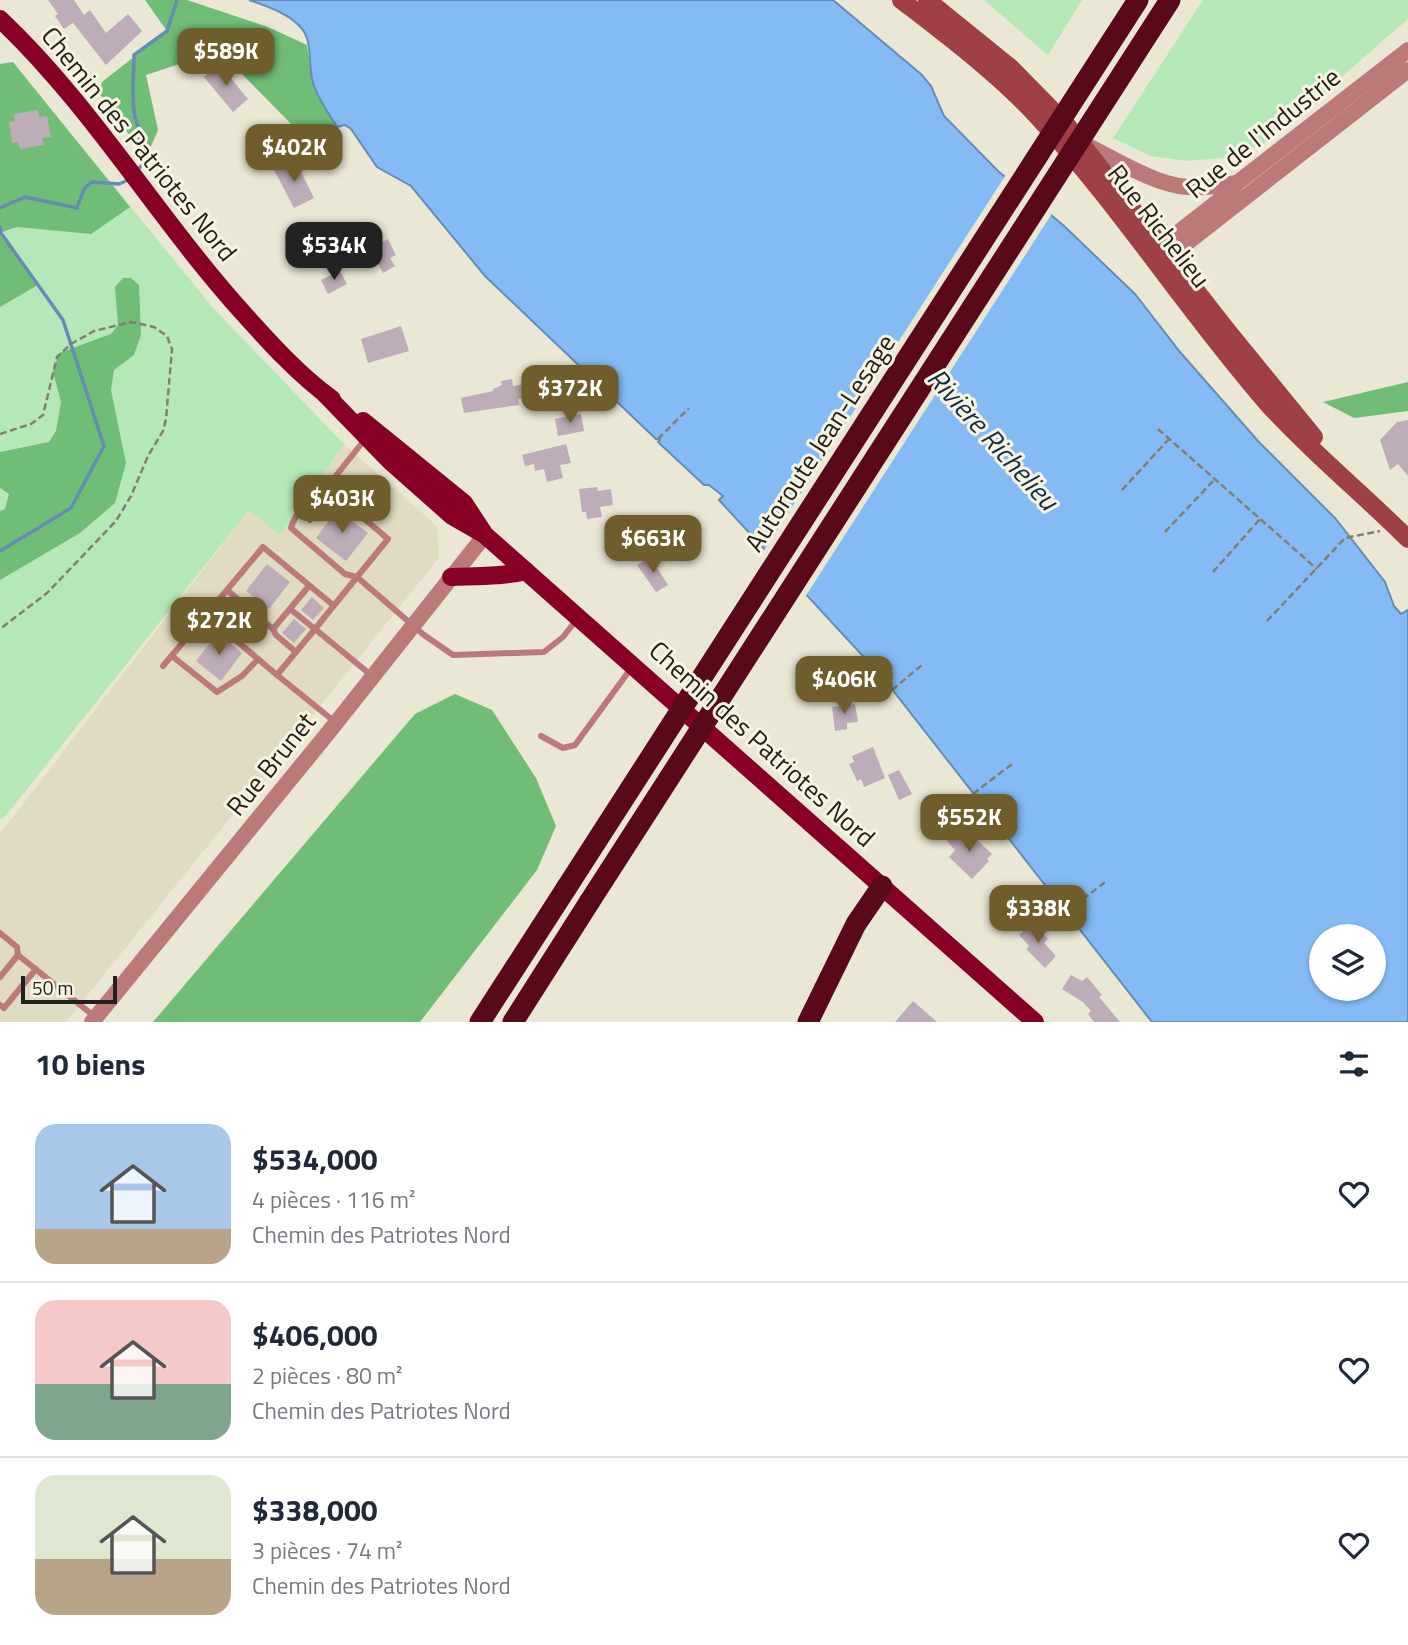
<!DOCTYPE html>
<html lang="fr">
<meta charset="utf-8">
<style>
:root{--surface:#fff;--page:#f6f6f7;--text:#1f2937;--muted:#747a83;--line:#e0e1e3;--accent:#6f5e2c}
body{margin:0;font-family:"Titillium Web",sans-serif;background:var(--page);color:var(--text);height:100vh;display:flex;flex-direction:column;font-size:26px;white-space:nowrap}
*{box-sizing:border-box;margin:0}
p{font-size:23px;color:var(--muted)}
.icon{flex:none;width:38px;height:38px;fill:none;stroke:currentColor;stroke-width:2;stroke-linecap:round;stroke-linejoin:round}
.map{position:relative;height:1022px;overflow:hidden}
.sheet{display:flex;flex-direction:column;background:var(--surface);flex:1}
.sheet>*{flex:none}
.fabs{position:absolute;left:1309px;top:924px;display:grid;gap:14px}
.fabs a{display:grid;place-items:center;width:77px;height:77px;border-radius:50%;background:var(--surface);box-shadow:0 2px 5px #0004;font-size:35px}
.scale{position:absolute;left:21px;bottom:18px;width:96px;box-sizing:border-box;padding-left:7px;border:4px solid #22201a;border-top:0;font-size:19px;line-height:24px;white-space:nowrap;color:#22201a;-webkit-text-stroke:5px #f8f4e2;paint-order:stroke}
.price{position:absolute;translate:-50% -60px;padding:0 16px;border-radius:14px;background:var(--accent);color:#fff;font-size:23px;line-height:46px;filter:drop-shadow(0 2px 4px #0008)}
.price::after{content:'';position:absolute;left:50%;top:42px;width:21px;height:16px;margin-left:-10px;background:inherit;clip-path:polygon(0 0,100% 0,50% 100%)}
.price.on{background:#222;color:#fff}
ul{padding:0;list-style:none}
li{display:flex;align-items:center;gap:21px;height:175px;padding:0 35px}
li+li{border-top:2px solid var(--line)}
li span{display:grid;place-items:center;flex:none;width:196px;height:140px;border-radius:21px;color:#555}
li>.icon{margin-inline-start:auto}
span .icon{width:84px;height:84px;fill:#fffc;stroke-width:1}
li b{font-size:30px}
h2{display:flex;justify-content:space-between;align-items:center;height:84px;padding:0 35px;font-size:30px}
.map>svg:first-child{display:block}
.built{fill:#e0dbc3}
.green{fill:#b5e8b9}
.forest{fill:#6fbd77}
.water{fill:#84bbf4;stroke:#678cb3;stroke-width:2;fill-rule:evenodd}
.pier{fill:#eae7d5}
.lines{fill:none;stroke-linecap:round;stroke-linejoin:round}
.stream{stroke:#678cb3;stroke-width:3.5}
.building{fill:#beadb8}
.path{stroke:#817f73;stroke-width:2.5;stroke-dasharray:7 3.5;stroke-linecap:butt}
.service{stroke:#bb797a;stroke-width:6}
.tertiary{stroke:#bb797a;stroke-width:16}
.secondary{stroke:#9f4047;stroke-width:18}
.primary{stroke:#870124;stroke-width:18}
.motorway{stroke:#5a0918;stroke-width:21}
.motorway-bridge{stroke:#5a0918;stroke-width:21}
.labels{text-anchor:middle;stroke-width:6;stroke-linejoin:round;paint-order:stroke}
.street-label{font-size:26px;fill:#22201a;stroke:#f8f4e2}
.water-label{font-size:28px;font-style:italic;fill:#112e4a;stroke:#f8f4e2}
</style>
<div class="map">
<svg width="1408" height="1022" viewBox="0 0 1408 1022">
<rect width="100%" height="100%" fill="#eae7d5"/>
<!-- built -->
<path class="built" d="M344 444 437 526 439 558 66 1022H0V834L249 510 280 534Z"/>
<!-- green -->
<g class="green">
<path d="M984 0H1082L1048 55Z"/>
<path d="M1203 0H1408V19L1264 144 1222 158 1187 161 1151 156 1113 138Z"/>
<path d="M73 136 214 309 344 444 280 535 249 510 4 818 0 819V205Z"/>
</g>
<!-- forest -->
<g class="forest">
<path d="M145 0H187L268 27 307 45C313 84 315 93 337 127L302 135 231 63 210 54 146 75 158 130 146 158 99 93 102 82 167 31Z"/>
<path d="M13 62 130 207 91 234 17 227 2 232 38 285 0 307V64Z"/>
<path d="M123 278H131L139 285 141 335 134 355 114 370 111 390 126 463 115 503 80 533 0 580V511L5 509 9 494 0 488V452L49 442 56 431 61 402 53 372 59 353 111 334 118 325 115 287Z"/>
<path d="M1408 382V411L1354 418 1323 402Z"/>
<path d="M455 694 492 710 536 778 556 826 537 870 420 1022H153L415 714Z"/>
</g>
<!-- water -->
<path class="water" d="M249 0H833L922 75 931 86 944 116 998 171 1063 225 1135 294 1180 352 1258 441 1335 518 1385 582 1394 606 1401 614 1408 610V1022H1152L884 679 719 500 723 496 709 485H704L658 442 660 440 656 439 485 276 411 186 377 167 351 129 345 125 337 127C328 112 318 99 313 83 308 67 313 42 302 29 291 14 266 6 249 0ZM1321 936H1374V989H1321Z"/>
<!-- pier -->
<path class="pier" d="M1007 173 1053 212 805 597 763 552Z"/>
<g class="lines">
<!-- stream -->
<g class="stream">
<path d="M136 172C161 145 140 141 135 117 131 100 134 73 134 55L167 31 177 0"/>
<path d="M0 208 25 197 77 208 84 189 92 182 119 184 128 180"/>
<path d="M0 227 1 233 63 320 104 446 71 508 0 551"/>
</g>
</g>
<!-- building -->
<g class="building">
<path d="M48 0H74L84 15 90 10 106 33 128 14 142 31 106 65 73 23 64 29 55 16 58 14Z"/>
<path d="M219 64 248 99 233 112 204 77Z"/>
<path d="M38 110 39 117 47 116 51 137 42 138 44 145 20 149 18 142 12 143 9 122 15 121 14 114Z"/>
<path d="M288 160 294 172 300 170 314 198 294 208 273 168Z"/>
<path d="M388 239 396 255 390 258 395 266 383 273 378 264 373 267 365 251Z"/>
<path d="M340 271 347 284 328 294 321 280Z"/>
<path d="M401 326 409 351 368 363 361 339Z"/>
<path d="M512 379 513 386 525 384 528 397 518 399 519 405 464 413 461 398 493 391V389L502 385 501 381Z"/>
<path d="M581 414 584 431 558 436 555 419Z"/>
<path d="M1408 420V476L1398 464 1390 470 1380 440 1397 422Z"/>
<path d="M566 444 571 463 560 465 563 478 547 482 544 469 535 471 534 464 525 466 522 455Z"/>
<path d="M597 487 598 491 611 489 613 505 600 507 602 517 587 519 586 512H582L579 489Z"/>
<path d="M337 510 368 533 346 561 316 538Z"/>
<path d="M650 557 668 585 656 592 637 565Z"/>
<path d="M267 564 290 582 269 609 246 591Z"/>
<path d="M312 597 324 608 313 620 301 610Z"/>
<path d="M294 619 306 629 294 643 282 633Z"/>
<path d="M218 633 242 653 221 681 196 661Z"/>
<path d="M855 704 858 722 847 723V729L835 731 832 707Z"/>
<path d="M873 747 885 778 864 787 861 779 857 781 849 764 854 762 852 756Z"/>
<path d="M899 770 912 794 899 800 888 775Z"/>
<path d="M944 805 951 818 927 830 921 816Z"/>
<path d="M957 830 970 843 975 838 992 854 987 859 989 861 972 879 949 857 955 850 947 841Z"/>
<path d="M1032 923 1048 939 1044 943 1056 956 1045 968 1026 949 1029 946 1019 935Z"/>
<path d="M1071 975 1082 981 1087 977 1102 995 1099 997 1120 1022H1094L1088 1014 1091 1011 1083 1002 1062 989Z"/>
<path d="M913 1001 937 1022H895Z"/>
</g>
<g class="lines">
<!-- path -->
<g class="path">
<path d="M1158 429 1317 569"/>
<path d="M0 434 31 424 43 415 57 357 71 344 94 331 131 322 154 327 167 336 172 349 166 419 163 431 148 456 131 496 116 521 47 593 0 629"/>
<path d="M658 439 689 408"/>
<path d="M1122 490 1169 439"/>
<path d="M1165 532 1215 479"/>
<path d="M1213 572 1260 519"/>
<path d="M1267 621 1345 538 1380 531"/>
<path d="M892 690 922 665"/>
<path d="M973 794 1012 764"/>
<path d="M1066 912 1108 880"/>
</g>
<!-- service -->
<g class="service">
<path d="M366 438 327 487 388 539 357 577 424 635 453 655 544 652 563 637 577 619"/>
<path d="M327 487C314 498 295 511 291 528L345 574 357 577 315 629 371 675"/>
<path d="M310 520 318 509 326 489"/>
<path d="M227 590 273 629 309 586"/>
<path d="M290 609 315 629 277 675 335 722"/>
<path d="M273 629 276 635 296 652"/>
<path d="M172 656 217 692 242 676 258 659"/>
<path d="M163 666 206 615"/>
<path d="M277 675 206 615 263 547 333 605"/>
<path d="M541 736 563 748 575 745 632 667"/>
<path d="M0 933 17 947 18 955"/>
<path d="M0 977 18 955 94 1016"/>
<path d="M0 1005 4 1008 36 969"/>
</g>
<!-- tertiary -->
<g class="tertiary">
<path d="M1080 142C1112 157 1152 184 1187 187 1203 189 1220 185 1237 183"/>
<path d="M1152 253 1221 199 1237 183 1408 50"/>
<path d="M1160 264 1408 70"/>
<path d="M92 1022 328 733 485 535"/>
</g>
<!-- secondary -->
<g class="secondary">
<path d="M901 0C949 37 997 73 1038 117 1121 207 1187 311 1267 403 1311 452 1362 493 1408 539"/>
<path d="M927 0 1011 68 1066 124 1226 329 1314 437"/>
</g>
<!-- primary -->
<g class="primary">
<path d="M0 19C93 107 158 219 244 314 271 344 299 375 332 399"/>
<path d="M324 393 390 461 452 516 485 535 1035 1022"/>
<path d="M363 421 464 503 483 532"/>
<path d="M451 577C476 576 502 577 526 571"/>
</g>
<!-- motorway -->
<g class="motorway">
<path d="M480 1022 567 887"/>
<path d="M513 1022 590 901"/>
<path d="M808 1022 856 924 882 886"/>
</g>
<!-- motorway-bridge -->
<g class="motorway-bridge">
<path d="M567 887 1138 0"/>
<path d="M590 901 1170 0"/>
</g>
</g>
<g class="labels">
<!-- street labels -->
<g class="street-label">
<text transform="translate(1263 133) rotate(-39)" y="9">Rue de l'Industrie</text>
<text transform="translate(139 144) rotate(51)" y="9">Chemin des Patriotes Nord</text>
<text transform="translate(1159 226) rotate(52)" y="9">Rue Richelieu</text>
<text transform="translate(820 443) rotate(-57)" y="9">Autoroute Jean-Lesage</text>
<text transform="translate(762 744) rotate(42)" y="9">Chemin des Patriotes Nord</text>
<text transform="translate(271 764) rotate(-51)" y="9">Rue Brunet</text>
</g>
<!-- water labels -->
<g class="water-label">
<text transform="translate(993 439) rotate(48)" y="10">Rivière Richelieu</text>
</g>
</g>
</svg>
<div class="fabs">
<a><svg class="icon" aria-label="layers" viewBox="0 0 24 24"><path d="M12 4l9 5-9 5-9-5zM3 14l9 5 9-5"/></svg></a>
</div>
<div class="scale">50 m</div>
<b class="price" style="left:226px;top:88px">$589K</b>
<b class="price" style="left:294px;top:184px">$402K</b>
<b class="price on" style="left:334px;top:282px">$534K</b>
<b class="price" style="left:570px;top:425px">$372K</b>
<b class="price" style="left:342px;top:535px">$403K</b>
<b class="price" style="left:653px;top:575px">$663K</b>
<b class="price" style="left:219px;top:657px">$272K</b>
<b class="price" style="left:844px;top:716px">$406K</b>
<b class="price" style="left:969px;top:854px">$552K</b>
<b class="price" style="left:1038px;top:945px">$338K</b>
</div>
<section class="sheet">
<h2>10 biens<svg class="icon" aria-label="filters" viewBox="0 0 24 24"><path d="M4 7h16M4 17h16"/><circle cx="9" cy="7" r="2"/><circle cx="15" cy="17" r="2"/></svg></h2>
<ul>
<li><span style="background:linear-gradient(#a9c7e8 75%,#b9a48a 0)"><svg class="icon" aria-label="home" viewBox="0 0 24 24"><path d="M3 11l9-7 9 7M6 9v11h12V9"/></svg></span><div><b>$534,000</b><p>4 pièces · 116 m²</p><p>Chemin des Patriotes Nord</p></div><svg class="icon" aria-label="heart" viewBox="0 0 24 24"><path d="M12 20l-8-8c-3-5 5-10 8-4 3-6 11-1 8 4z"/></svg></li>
<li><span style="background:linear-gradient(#f6c9c9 60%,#7fa58c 0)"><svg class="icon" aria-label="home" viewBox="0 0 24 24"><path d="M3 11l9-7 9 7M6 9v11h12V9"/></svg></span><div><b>$406,000</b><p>2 pièces · 80 m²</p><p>Chemin des Patriotes Nord</p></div><svg class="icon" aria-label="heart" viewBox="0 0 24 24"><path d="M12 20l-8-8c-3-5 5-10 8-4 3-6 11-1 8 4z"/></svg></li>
<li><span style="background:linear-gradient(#dfe7d0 60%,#b9a48a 0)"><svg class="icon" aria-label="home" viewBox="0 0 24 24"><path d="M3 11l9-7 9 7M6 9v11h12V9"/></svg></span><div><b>$338,000</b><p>3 pièces · 74 m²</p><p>Chemin des Patriotes Nord</p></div><svg class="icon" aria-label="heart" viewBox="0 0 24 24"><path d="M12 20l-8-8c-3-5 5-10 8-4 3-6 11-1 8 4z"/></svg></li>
</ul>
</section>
